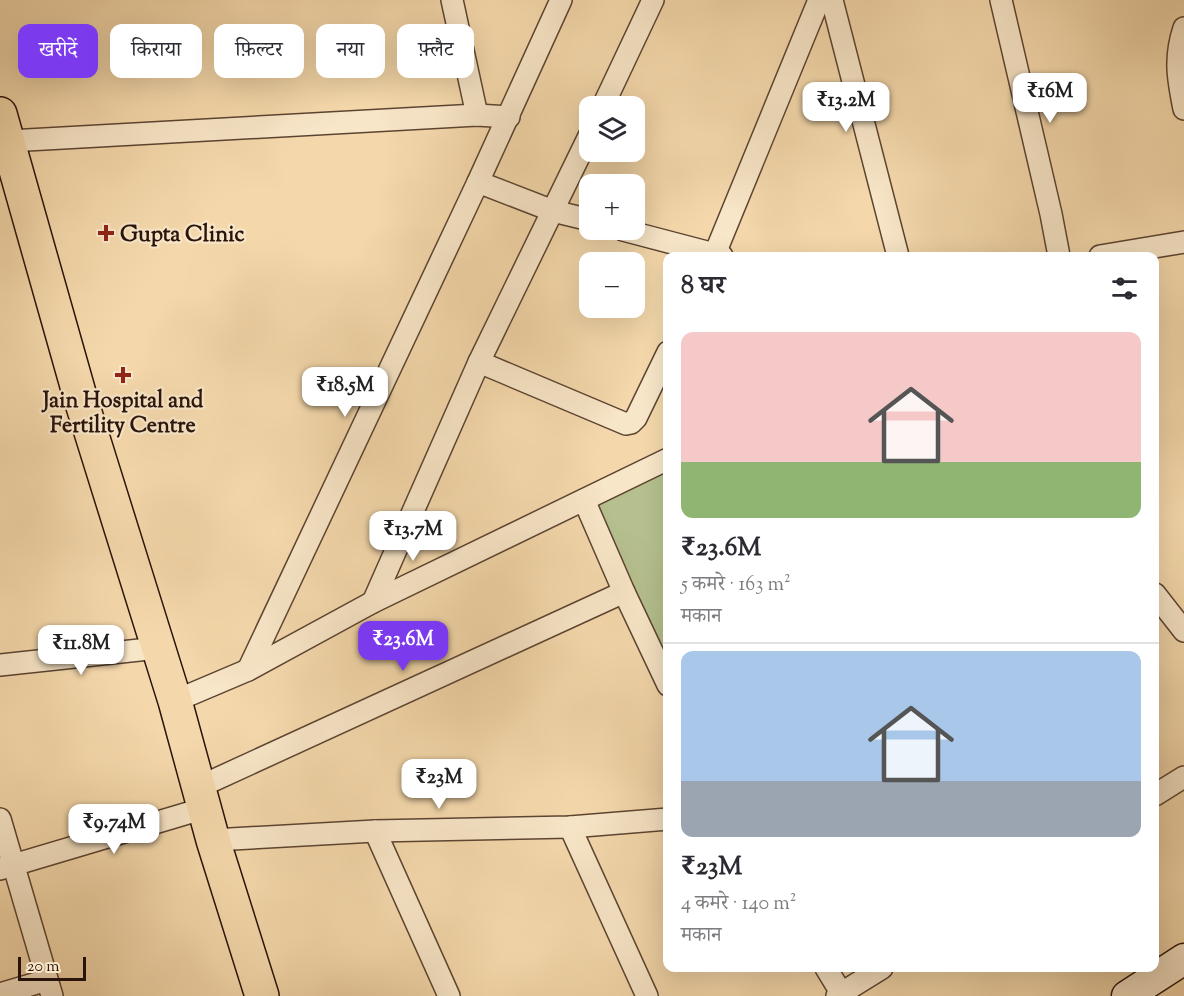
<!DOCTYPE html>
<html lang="hi">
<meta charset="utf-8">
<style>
:root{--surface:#fff;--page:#f7f7f7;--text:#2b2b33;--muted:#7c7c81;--line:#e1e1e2;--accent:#7c3aed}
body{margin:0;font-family:"Sorts Mill Goudy","Noto Serif Devanagari",serif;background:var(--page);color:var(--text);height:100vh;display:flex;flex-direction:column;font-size:22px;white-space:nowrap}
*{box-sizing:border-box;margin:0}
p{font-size:20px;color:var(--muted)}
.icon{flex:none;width:33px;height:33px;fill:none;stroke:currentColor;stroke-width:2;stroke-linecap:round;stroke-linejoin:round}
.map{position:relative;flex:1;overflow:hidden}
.sheet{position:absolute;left:663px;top:252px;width:496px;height:720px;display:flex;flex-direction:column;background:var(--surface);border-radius:12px;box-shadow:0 6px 24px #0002}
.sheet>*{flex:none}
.top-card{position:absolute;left:18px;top:24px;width:555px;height:54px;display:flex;gap:12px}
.controls{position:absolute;left:579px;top:96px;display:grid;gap:12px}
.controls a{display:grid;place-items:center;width:66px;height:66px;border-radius:12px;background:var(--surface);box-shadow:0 6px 24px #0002;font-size:30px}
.scale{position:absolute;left:18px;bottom:15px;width:68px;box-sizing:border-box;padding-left:6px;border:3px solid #29130a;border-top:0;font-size:16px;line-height:21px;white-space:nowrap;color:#29130a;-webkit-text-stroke:4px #f8e6c8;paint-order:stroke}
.price{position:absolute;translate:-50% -51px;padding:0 14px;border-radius:12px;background:#fff;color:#222;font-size:20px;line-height:39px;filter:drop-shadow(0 2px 3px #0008)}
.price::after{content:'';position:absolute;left:50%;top:36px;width:18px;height:14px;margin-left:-9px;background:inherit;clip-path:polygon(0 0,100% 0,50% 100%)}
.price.on{background:var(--accent);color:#fff}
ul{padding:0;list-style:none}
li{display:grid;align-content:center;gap:12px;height:318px;padding:0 18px}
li+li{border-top:2px solid var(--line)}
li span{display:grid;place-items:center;height:186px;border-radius:12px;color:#555}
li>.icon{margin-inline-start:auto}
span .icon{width:108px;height:108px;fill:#fffc;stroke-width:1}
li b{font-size:26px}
h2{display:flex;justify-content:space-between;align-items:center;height:72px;padding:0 18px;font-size:26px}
.chip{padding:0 21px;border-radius:12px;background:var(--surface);box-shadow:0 6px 24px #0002;font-size:21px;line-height:54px}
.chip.on{background:var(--accent);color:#fff}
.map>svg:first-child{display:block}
.green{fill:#b5c08e;stroke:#6f6a4c;stroke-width:1.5}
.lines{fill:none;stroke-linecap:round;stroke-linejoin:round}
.street-casing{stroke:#5c4432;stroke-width:24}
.secondary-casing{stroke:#29130a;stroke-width:33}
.highway-casing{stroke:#29130a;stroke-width:36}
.street{stroke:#f8e6c8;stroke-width:21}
.secondary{stroke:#f8e6c8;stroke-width:30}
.highway{stroke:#f4d8ab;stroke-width:33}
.poi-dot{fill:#8f2418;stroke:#f8e6c8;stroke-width:2}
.labels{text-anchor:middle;stroke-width:4.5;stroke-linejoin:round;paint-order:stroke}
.poi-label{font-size:22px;font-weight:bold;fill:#29130a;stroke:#f8e6c8;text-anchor:start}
</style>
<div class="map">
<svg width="1184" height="996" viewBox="0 0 1184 996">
<rect width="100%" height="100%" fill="#f4d8ab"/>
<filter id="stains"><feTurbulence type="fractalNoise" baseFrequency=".00333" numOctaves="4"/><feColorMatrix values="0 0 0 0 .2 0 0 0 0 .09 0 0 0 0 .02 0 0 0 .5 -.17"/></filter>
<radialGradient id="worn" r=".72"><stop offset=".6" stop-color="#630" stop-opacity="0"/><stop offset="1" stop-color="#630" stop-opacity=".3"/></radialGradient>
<!-- green -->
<path class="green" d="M667 460V670L584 500Z"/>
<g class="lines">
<defs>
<g id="street">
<path d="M452 0 477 115"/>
<path d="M561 0 478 182 553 211 590 220"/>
<path d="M832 0 898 256"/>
<path d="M1001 0 1051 214 1059 256"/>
<path d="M1184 28C1174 58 1178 79 1184 109"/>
<path d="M603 106 653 0"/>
<path d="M9 141 477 115 509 117"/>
<path d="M623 230 722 256"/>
<path d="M714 256 819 0"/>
<path d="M1100 256 1184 242"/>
<path d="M479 362 626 424 631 423 636 418 668 352"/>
<path d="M584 500 624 592 668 685"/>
<path d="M1155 594 1184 631"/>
<path d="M373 602 479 362 590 134"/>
<path d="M0 665 158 648"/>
<path d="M248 670 478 182"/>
<path d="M175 701 248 670 373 602 668 459"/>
<path d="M199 787 624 592"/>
<path d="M1155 795 1184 777"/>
<path d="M0 819 52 996"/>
<path d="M570 827 647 996"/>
<path d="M375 831 449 996"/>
<path d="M213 840 375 831 570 827 668 819"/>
<path d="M0 869 205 808"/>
<path d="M826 968 843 996"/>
<path d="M0 994 47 980"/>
<path d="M837 996 882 968"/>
</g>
<path id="secondary" d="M1127 996 1184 959"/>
<path id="highway" d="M0 114 81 400 175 701 213 840 262 996"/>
</defs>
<!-- street casing -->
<use href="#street" class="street-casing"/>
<!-- secondary casing -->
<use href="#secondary" class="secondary-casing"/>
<!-- highway casing -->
<use href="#highway" class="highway-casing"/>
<!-- street -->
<use href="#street" class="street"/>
<!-- secondary -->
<use href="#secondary" class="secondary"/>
<!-- highway -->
<use href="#highway" class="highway"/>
</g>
<!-- markers -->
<g class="poi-dot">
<path d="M103 224h6v6h6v6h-6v6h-6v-6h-6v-6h6z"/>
<path d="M120 366h6v6h6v6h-6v6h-6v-6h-6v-6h6z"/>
</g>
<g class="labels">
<!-- poi labels -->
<g class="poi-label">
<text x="120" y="241">Gupta Clinic</text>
<text x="123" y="407" text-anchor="middle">Jain Hospital and<tspan x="123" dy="25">Fertility Centre</tspan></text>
</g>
</g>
<rect width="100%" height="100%" filter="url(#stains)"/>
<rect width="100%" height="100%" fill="url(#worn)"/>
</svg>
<div class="controls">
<a><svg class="icon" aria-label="layers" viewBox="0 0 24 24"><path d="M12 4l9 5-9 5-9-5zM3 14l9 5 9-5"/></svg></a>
<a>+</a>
<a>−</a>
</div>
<div class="scale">20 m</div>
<b class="price" style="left:1050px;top:124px">₹16M</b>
<b class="price" style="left:846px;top:133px">₹13.2M</b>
<b class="price" style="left:345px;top:418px">₹18.5M</b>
<b class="price" style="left:413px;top:562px">₹13.7M</b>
<b class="price on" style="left:403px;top:672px">₹23.6M</b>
<b class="price" style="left:81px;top:676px">₹11.8M</b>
<b class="price" style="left:439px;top:810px">₹23M</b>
<b class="price" style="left:114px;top:855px">₹9.74M</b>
<div class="top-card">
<a class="chip on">खरीदें</a>
<a class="chip">किराया</a>
<a class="chip">फ़िल्टर</a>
<a class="chip">नया</a>
<a class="chip">फ़्लैट</a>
</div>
<section class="sheet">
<h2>8 घर<svg class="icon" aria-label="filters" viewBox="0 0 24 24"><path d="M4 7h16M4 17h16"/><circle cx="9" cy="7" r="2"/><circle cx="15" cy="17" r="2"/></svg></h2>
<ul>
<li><span style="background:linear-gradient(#f6c9c9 70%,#8fb573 0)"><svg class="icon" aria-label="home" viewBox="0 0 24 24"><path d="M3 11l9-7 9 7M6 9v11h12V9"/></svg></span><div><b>₹23.6M</b><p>5 कमरे · 163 m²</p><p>मकान</p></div></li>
<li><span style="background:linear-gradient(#a9c7e8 70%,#9aa5b1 0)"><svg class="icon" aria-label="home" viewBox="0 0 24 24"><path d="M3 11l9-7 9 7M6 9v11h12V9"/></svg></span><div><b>₹23M</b><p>4 कमरे · 140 m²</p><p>मकान</p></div></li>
</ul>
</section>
</div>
